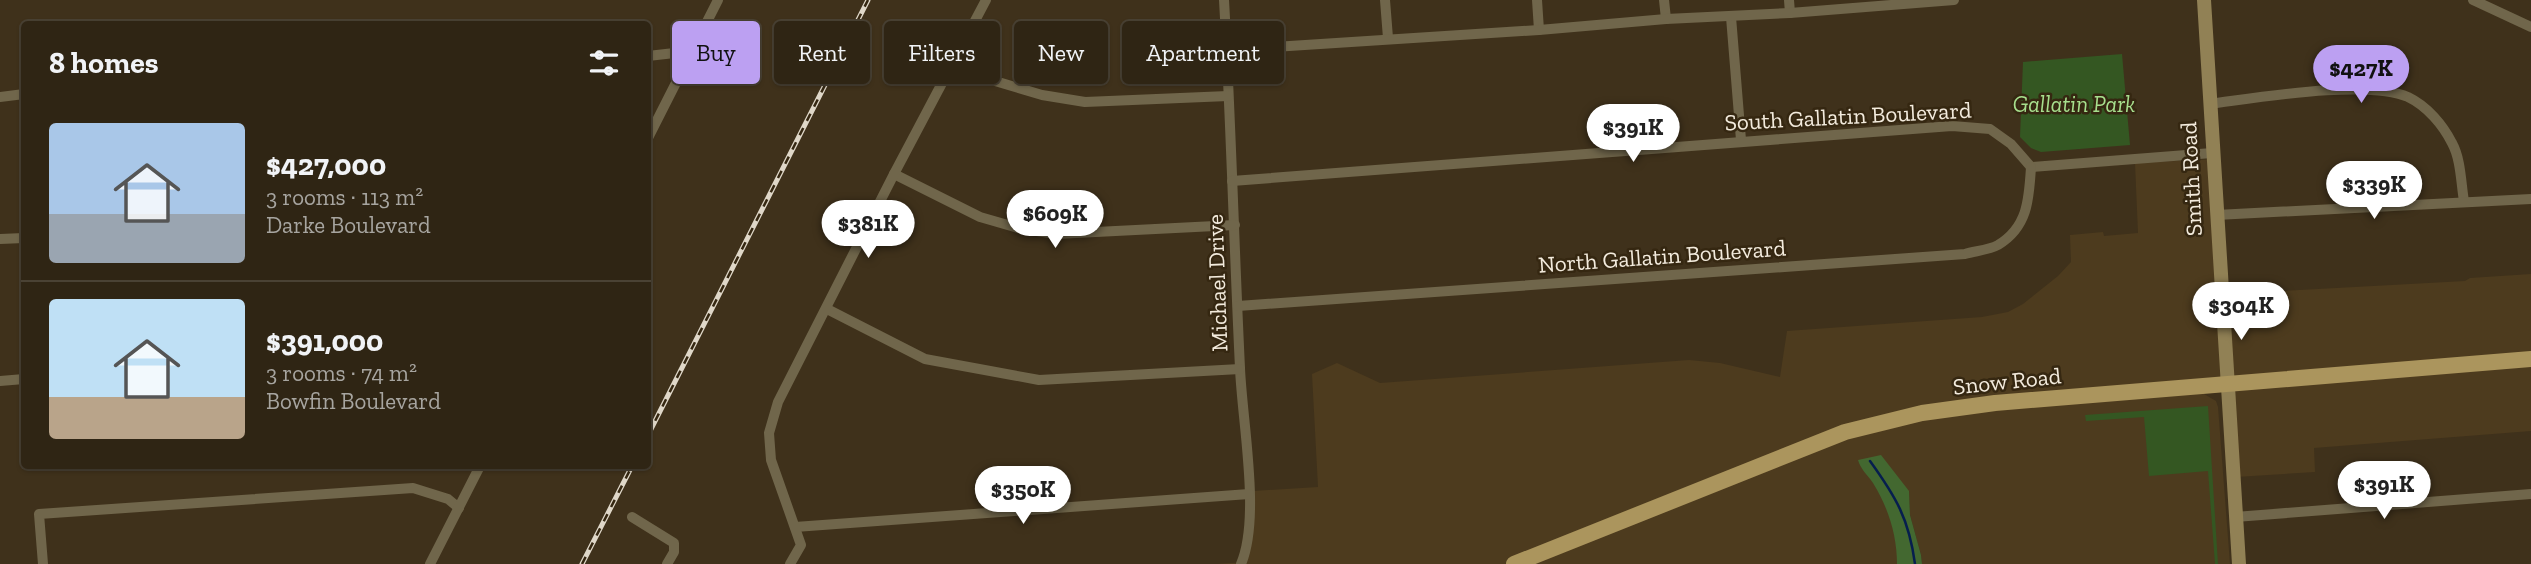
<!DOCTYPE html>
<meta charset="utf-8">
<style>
:root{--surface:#2f2514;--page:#372d1d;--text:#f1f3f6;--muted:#a7a5a0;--line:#4a4234;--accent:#bca0f2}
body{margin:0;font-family:"Zilla Slab",serif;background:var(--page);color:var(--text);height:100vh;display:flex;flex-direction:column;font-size:26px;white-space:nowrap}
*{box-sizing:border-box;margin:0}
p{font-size:23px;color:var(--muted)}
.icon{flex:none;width:38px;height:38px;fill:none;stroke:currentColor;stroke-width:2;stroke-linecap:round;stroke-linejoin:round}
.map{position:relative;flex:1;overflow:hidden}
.side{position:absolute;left:21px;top:21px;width:630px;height:448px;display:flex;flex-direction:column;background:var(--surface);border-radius:7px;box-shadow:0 2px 5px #0004,0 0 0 2px var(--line)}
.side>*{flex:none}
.banner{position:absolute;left:672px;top:21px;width:665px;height:63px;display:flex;gap:14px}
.price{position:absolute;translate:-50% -60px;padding:0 16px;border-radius:24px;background:#fff;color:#222;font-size:23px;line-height:46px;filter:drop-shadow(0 2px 4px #0008)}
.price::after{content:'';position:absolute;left:50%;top:42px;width:21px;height:16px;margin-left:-10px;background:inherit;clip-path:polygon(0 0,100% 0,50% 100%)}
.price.on{background:var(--accent);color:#111}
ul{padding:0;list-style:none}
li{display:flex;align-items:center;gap:21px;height:175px;padding:0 28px}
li+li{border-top:2px solid var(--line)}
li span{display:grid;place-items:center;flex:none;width:196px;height:140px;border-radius:7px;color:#555}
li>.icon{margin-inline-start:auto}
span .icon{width:84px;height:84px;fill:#fffc;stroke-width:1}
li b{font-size:30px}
h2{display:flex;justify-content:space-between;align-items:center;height:84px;padding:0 28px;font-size:30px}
.pill{padding:0 24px;border-radius:7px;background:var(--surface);box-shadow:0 2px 5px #0004,0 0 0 2px var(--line);font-size:24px;line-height:63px}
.pill.on{background:var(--accent);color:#111}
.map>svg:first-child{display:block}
.built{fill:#4d3b1e}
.green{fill:#345722}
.forest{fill:#436830}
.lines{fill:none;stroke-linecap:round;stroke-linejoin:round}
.stream{stroke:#061e4e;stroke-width:2.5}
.street{stroke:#70664b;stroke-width:10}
.secondary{stroke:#918155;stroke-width:14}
.primary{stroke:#ab955d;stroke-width:16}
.rail-casing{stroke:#dfd7c8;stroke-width:5}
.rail{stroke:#352711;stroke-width:2.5;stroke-dasharray:8;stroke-linecap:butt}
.labels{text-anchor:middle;stroke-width:5;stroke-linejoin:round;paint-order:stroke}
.park-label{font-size:23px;font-style:italic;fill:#a7df8d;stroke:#352711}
.street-label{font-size:23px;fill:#f3ebdd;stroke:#352711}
</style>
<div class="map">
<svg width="2531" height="564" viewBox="0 0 2531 564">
<rect width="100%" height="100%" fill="#3f311b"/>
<!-- built -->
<path class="built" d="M2217 159 2226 294 2465 281 2470 278 2531 274V431L2314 448 2315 472 2236 477 2229 391 2204 394 2216 401 2218 407 2230 564H1922L1921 555 1910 515 1909 491 1882 495 1896 535 1900 564H1216L1246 562 1253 491 1318 487 1312 374 1337 363 1380 383 1689 360 1720 363 1780 377 1787 331 1982 317 2008 312 2023 304 2058 276 2071 262 2070 235 2103 232 2104 236 2138 233 2135 163Z"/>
<!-- green -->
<g class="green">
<path d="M2122 54 2130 145 2041 152 2031 148 2020 137 2023 62Z"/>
<path d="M2208 406 2218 564H2215L2208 471 2149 476 2144 417 2086 421 2085 415Z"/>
</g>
<!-- forest -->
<path class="forest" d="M1881 455 1909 491 1910 515 1921 555 1922 564H1897C1897 535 1888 507 1873 483 1867 474 1861 470 1858 460Z"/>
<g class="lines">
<!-- stream -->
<path class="stream" d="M1870 461C1896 497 1909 519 1915 564"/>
<!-- street -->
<g class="street">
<path d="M1224 0C1231 123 1234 245 1240 368 1242 421 1261 517 1241 564"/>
<path d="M1385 0 1388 38"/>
<path d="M1537 0 1539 30"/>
<path d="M1664 0 1666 19"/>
<path d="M1789 0 1790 13"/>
<path d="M2473 0 2531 27"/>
<path d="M1731 17 1741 140"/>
<path d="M1227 50 1539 30 1666 19 1790 13 1954 0"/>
<path d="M648 56 692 51"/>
<path d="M955 59 995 81 1042 95 1085 102 1228 96"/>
<path d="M0 97 24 94"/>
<path d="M2209 104C2257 98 2366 79 2408 97 2427 106 2443 125 2452 143 2461 159 2461 184 2464 201"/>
<path d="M648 138 718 0"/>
<path d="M2031 167 2212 153"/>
<path d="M894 174 980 217 1018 228 1056 234 1235 225"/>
<path d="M1232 181 1952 126 1990 129 2011 144 2031 167"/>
<path d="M2216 215 2531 199"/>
<path d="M0 239 24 238"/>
<path d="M1238 306 1965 254C1975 251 1989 250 1998 245 2028 227 2029 199 2031 167"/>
<path d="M827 309 925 359 1039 380 1240 369"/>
<path d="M0 381 24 379"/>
<path d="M632 517 674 543V552L667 564"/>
<path d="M2235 517 2531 494"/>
<path d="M795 527 1249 494"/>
<path d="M43 564 39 514 413 488 448 499 459 508"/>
<path d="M430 564 480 466"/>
<path d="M790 564 801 545 771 460 769 433 778 402 894 174 986 0"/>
</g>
<!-- secondary -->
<path class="secondary" d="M2204 0 2239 564"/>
<!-- primary -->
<path class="primary" d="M1514 564 1845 432 1922 413 1995 403 2531 359"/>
<defs>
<g id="rail">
<path d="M648 435 868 0"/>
<path d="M582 564 632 466"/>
</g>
</defs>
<!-- rail casing -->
<use href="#rail" class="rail-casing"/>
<!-- rail -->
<use href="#rail" class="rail"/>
</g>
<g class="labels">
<!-- park labels -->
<g class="park-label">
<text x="2074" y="112">Gallatin Park</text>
</g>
<!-- street labels -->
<g class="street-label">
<text transform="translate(1848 116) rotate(-3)" y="8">South Gallatin Boulevard</text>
<text transform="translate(2191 179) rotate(-93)" y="8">Smith Road</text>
<text transform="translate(1662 256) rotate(-4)" y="8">North Gallatin Boulevard</text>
<text transform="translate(1217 283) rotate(-92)" y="8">Michael Drive</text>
<text transform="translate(2007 381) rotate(-6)" y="8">Snow Road</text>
</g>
</g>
</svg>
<b class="price on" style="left:2361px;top:105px">$427K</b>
<b class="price" style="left:1633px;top:164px">$391K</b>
<b class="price" style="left:2374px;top:221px">$339K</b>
<b class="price" style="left:1055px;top:250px">$609K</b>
<b class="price" style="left:868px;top:260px">$381K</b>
<b class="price" style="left:2241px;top:342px">$304K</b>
<b class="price" style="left:2384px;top:521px">$391K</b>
<b class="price" style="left:1023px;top:526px">$350K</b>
<div class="banner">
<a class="pill on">Buy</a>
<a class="pill">Rent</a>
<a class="pill">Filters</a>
<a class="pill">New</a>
<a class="pill">Apartment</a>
</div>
<section class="side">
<h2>8 homes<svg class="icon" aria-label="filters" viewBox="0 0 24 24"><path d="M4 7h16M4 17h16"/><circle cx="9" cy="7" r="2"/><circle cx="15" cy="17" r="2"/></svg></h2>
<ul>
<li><span style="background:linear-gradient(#a9c7e8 65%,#9aa5b1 0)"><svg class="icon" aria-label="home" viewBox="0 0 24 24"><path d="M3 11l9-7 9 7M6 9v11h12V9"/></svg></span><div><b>$427,000</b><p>3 rooms · 113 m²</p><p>Darke Boulevard</p></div></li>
<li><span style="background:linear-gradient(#bfe0f5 70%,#b9a48a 0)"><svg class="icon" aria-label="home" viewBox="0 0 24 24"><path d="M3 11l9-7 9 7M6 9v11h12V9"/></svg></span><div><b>$391,000</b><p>3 rooms · 74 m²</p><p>Bowfin Boulevard</p></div></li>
</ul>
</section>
</div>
